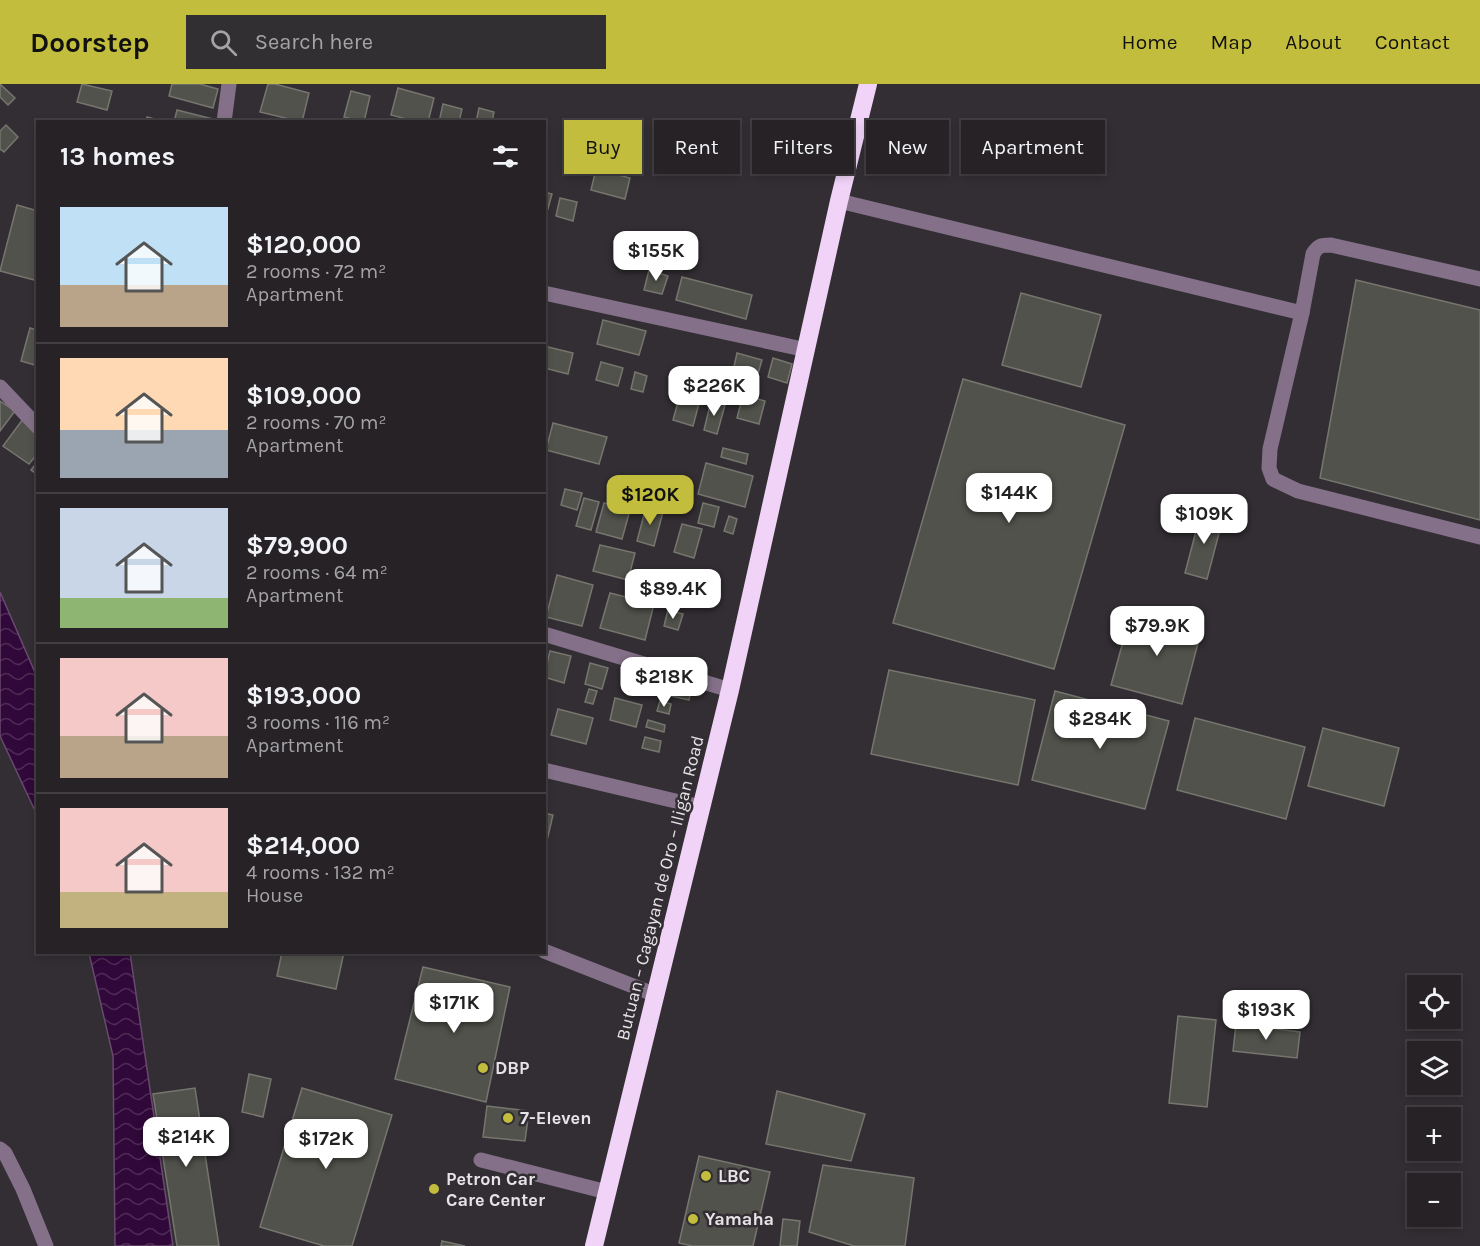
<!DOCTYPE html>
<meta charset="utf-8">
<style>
:root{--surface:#262226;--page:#322f32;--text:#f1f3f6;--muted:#a4a4a7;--line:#423f43;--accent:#c3bd3e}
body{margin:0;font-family:Karla,sans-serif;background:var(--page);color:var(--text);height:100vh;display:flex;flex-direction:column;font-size:22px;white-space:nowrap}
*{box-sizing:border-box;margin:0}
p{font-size:20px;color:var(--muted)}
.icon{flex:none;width:33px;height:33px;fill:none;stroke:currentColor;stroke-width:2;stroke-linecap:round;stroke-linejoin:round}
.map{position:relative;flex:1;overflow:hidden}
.side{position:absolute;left:36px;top:36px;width:510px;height:834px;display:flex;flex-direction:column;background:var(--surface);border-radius:0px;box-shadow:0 3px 9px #0003,0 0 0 2px var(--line)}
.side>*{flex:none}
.guide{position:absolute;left:564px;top:36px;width:570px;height:54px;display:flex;gap:12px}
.controls{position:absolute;left:1407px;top:891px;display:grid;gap:12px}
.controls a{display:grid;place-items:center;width:54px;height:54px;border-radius:0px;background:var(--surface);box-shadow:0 3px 9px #0003,0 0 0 2px var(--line);font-size:30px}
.price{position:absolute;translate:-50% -51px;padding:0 14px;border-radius:12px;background:#fff;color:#222;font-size:20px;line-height:39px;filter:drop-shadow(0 2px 3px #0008)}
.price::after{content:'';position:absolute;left:50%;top:36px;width:18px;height:14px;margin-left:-9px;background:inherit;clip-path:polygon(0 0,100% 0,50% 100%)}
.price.active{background:var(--accent);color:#111}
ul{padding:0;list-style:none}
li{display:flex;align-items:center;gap:18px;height:150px;padding:0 24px}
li+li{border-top:2px solid var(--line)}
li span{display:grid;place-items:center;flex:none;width:168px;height:120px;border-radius:0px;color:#555}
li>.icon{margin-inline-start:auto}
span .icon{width:72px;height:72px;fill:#fffc;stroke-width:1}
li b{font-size:26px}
h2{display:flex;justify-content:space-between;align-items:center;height:72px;padding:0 24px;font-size:26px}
.pill{padding:0 21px;border-radius:0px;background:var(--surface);box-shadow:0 3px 9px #0003,0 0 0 2px var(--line);font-size:21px;line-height:54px}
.pill.active{background:var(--accent);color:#111}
header{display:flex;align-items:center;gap:36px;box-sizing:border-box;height:84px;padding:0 30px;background:var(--accent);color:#111}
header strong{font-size:28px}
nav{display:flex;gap:33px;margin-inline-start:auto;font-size:21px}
.search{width:420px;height:54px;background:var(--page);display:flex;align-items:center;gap:15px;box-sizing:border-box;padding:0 21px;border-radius:0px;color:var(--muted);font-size:22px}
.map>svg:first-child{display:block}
.water{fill:url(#water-waves);stroke:#684a6e;stroke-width:1.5}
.building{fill:#52524c;stroke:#76766f;stroke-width:1.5}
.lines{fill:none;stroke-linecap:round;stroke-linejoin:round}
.minor{stroke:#847189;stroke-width:15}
.highway{stroke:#f0d3f7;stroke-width:18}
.poi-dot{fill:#c3bd3e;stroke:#322e33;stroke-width:2}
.labels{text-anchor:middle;stroke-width:5;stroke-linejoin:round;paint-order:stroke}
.street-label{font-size:18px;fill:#e7e4e7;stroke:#322e33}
.poi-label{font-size:18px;font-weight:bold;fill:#e7e4e7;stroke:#322e33;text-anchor:start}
</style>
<header>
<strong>Doorstep</strong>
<div class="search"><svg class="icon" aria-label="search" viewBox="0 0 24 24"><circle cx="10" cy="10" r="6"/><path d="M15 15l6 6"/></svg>Search here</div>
<nav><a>Home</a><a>Map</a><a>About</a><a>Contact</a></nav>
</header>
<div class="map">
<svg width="1480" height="1162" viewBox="0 0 1480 1162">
<defs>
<pattern id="water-waves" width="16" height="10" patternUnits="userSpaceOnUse" patternTransform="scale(1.5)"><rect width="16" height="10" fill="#31083a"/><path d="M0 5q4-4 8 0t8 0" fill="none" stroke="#4f2c56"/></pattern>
</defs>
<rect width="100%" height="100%" fill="#322e33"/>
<!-- water -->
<g class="water">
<path d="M0 508 37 593V731L0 652Z"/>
<path d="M89 869H130L173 1162H115L113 972Z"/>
</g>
<!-- building -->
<g class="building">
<path d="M0 0 15 14 8 21 0 13Z"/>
<path d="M82 0 112 7 107 26 77 18Z"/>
<path d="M172 0H200L218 5 213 24 169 12Z"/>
<path d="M268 0H275L309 9 302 38 260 28Z"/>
<path d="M398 4 434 14 428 38H418L391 31Z"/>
<path d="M351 7 370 12 364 38 344 33Z"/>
<path d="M443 20 462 25 459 38H439Z"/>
<path d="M479 24 494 28 492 38H476Z"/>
<path d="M177 26 217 36 216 38H174Z"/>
<path d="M147 33 166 38H146Z"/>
<path d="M6 41 18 53 4 68 0 65V47Z"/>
<path d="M596 85 630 94 625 115 591 106Z"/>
<path d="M544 108 552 110 547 128 544 127Z"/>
<path d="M560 114 577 118 573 137 556 132Z"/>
<path d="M17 121 38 127V197L0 187Z"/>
<path d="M649 186 668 192 662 210 644 206Z"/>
<path d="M682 193 752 211 746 235 676 216Z"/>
<path d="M1356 196 1480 226V436L1320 394Z"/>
<path d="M1021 209 1101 231 1081 303 1002 281Z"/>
<path d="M603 236 646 247 639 271 597 260Z"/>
<path d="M30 244 38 246V282L21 277Z"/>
<path d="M544 262 573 269 568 290 544 284Z"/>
<path d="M737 269 762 276 757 293 733 287Z"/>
<path d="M773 274 792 280 787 299 768 293Z"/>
<path d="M601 278 623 284 618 302 596 296Z"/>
<path d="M635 288 647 292 643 308 631 305Z"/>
<path d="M963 295 1125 341 1054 585 893 539Z"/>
<path d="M681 307 701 312 693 342 673 336Z"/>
<path d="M743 311 765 317 759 340 737 334Z"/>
<path d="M0 317 15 327 0 347Z"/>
<path d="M711 317 725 321 717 350 704 346Z"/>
<path d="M23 335 38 345V369L29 380 3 362Z"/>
<path d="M553 339 607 353 599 380 546 366Z"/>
<path d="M723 364 748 370 746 380 721 373Z"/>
<path d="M38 377V391L31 386Z"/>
<path d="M706 379 753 392 745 423 698 410Z"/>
<path d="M565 405 582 409 577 426 561 421Z"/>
<path d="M584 414 599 418 591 446 576 442Z"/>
<path d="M604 419 630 426 622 455 596 448Z"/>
<path d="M703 419 719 423 714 443 698 439Z"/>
<path d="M646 423 663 428 654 462 637 457Z"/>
<path d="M1201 428 1223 434 1207 495 1185 489Z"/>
<path d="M729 432 737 435 733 450 724 447Z"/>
<path d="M682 440 702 445 694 474 674 468Z"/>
<path d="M600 461 635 469 628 496 593 487Z"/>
<path d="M676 486 709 494 702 521 670 512Z"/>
<path d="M557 491 593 501 582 542 546 533Z"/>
<path d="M610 509 654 520 645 556 600 544Z"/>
<path d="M1132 525 1202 544 1182 620 1111 601Z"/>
<path d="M668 526 683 530 678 546 664 542Z"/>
<path d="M550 567 571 572 564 599 544 593Z"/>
<path d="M590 579 608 584 602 605 585 600Z"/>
<path d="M889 586 1035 616 1018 701 871 670Z"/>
<path d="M675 597 692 602 689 616 671 612Z"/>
<path d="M589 605 597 607 593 620 585 618Z"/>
<path d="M1055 607 1169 637 1145 725 1032 696Z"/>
<path d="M615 614 642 621 636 643 610 636Z"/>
<path d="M660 617 671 620 669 630 657 627Z"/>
<path d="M558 625 593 634 586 660 551 651Z"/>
<path d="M1195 634 1305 663 1286 735 1177 706Z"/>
<path d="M648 636 665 641 664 648 646 643Z"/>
<path d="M1323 644 1399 664 1384 722 1308 702Z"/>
<path d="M645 653 661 657 659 668 642 664Z"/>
<path d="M544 729 553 731 544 769Z"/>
<path d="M282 868H344L336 905 277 892Z"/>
<path d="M423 883 510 903 486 1018 395 995Z"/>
<path d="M1263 921H1270L1269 931 1262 930Z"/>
<path d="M1178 932 1216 936 1207 1023 1169 1019Z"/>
<path d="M1236 940 1300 948 1297 974 1233 967Z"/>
<path d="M249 990 271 995 263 1033 242 1028Z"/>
<path d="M195 1004 219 1162H177L153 1010Z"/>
<path d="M302 1004 392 1031 352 1162H324L260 1143Z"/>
<path d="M777 1007 865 1030 851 1077 766 1060Z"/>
<path d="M487 1022 529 1027 525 1057 483 1053Z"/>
<path d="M699 1072 770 1088 753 1162H692L679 1159Z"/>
<path d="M823 1081 914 1094 905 1162H854L809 1148Z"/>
<path d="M783 1135 800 1137 797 1162H780Z"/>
<path d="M442 1157 465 1162H441Z"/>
</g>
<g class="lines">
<!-- minor -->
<g class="minor">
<path d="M224 38 229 0"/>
<path d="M839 117 1302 229"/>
<path d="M1480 195 1331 161C1322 161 1318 161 1313 170L1302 229 1270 365 1269 384 1273 395 1298 407 1480 453"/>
<path d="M544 209 807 266"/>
<path d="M0 303 38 343"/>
<path d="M544 550 730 606"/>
<path d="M544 686 701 723"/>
<path d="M544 867 656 911"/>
<path d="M0 1065 5 1069 23 1105 46 1162"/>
<path d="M481 1076 607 1108"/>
</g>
<!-- highway -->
<path class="highway" d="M594 1162 730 606 839 117 868 0"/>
</g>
<!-- markers -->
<g class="poi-dot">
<circle cx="483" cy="984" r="6"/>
<circle cx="508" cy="1034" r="6"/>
<circle cx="706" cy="1092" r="6"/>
<circle cx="434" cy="1105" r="6"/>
<circle cx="693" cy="1135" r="6"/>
</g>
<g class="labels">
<!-- street labels -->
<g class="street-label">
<text transform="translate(660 804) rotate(-76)" y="6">Butuan – Cagayan de Oro – Iligan Road</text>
</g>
<!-- poi labels -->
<g class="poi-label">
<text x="495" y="990">DBP</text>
<text x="520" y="1040">7-Eleven</text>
<text x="718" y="1098">LBC</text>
<text x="446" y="1101">Petron Car<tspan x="446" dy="21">Care Center</tspan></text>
<text x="705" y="1141">Yamaha</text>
</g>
</g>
</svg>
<div class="controls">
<a><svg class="icon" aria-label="locate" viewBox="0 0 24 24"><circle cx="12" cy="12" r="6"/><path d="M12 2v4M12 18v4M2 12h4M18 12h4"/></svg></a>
<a><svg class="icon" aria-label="layers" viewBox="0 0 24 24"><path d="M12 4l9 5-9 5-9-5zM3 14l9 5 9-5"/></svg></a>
<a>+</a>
<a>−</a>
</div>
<b class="price" style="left:656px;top:198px">$155K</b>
<b class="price" style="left:714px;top:333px">$226K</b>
<b class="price" style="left:1009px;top:440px">$144K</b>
<b class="price active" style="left:650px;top:442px">$120K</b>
<b class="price" style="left:1204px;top:461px">$109K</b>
<b class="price" style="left:673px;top:536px">$89.4K</b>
<b class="price" style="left:1157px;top:573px">$79.9K</b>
<b class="price" style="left:664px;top:624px">$218K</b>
<b class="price" style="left:1100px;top:666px">$284K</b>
<b class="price" style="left:454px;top:950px">$171K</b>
<b class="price" style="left:1266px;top:957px">$193K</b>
<b class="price" style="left:186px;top:1084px">$214K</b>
<b class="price" style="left:326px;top:1086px">$172K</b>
<div class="guide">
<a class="pill active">Buy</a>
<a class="pill">Rent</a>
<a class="pill">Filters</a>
<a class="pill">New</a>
<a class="pill">Apartment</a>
</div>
<section class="side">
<h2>13 homes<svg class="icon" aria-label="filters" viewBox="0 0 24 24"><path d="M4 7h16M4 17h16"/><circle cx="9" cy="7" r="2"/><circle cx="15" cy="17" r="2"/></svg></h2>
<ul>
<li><span style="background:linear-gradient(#bfe0f5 65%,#b9a48a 0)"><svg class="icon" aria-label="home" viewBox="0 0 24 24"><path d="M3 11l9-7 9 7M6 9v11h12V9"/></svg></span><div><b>$120,000</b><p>2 rooms · 72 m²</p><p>Apartment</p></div></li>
<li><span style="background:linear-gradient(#ffd9b3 60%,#9aa5b1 0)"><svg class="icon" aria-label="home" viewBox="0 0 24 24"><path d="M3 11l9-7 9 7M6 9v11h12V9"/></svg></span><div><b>$109,000</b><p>2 rooms · 70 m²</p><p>Apartment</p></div></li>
<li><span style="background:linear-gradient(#c9d6e8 75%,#8fb573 0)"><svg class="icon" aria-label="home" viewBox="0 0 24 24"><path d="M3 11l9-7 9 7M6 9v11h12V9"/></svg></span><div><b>$79,900</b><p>2 rooms · 64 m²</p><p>Apartment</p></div></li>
<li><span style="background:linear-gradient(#f6c9c9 65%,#b9a48a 0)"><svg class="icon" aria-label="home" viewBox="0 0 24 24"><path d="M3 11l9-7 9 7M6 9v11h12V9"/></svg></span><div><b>$193,000</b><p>3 rooms · 116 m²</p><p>Apartment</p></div></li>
<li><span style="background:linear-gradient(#f6c9c9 70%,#c2b280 0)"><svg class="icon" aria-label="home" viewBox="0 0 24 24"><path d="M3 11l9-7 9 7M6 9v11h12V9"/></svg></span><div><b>$214,000</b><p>4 rooms · 132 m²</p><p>House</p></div></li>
</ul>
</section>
</div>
